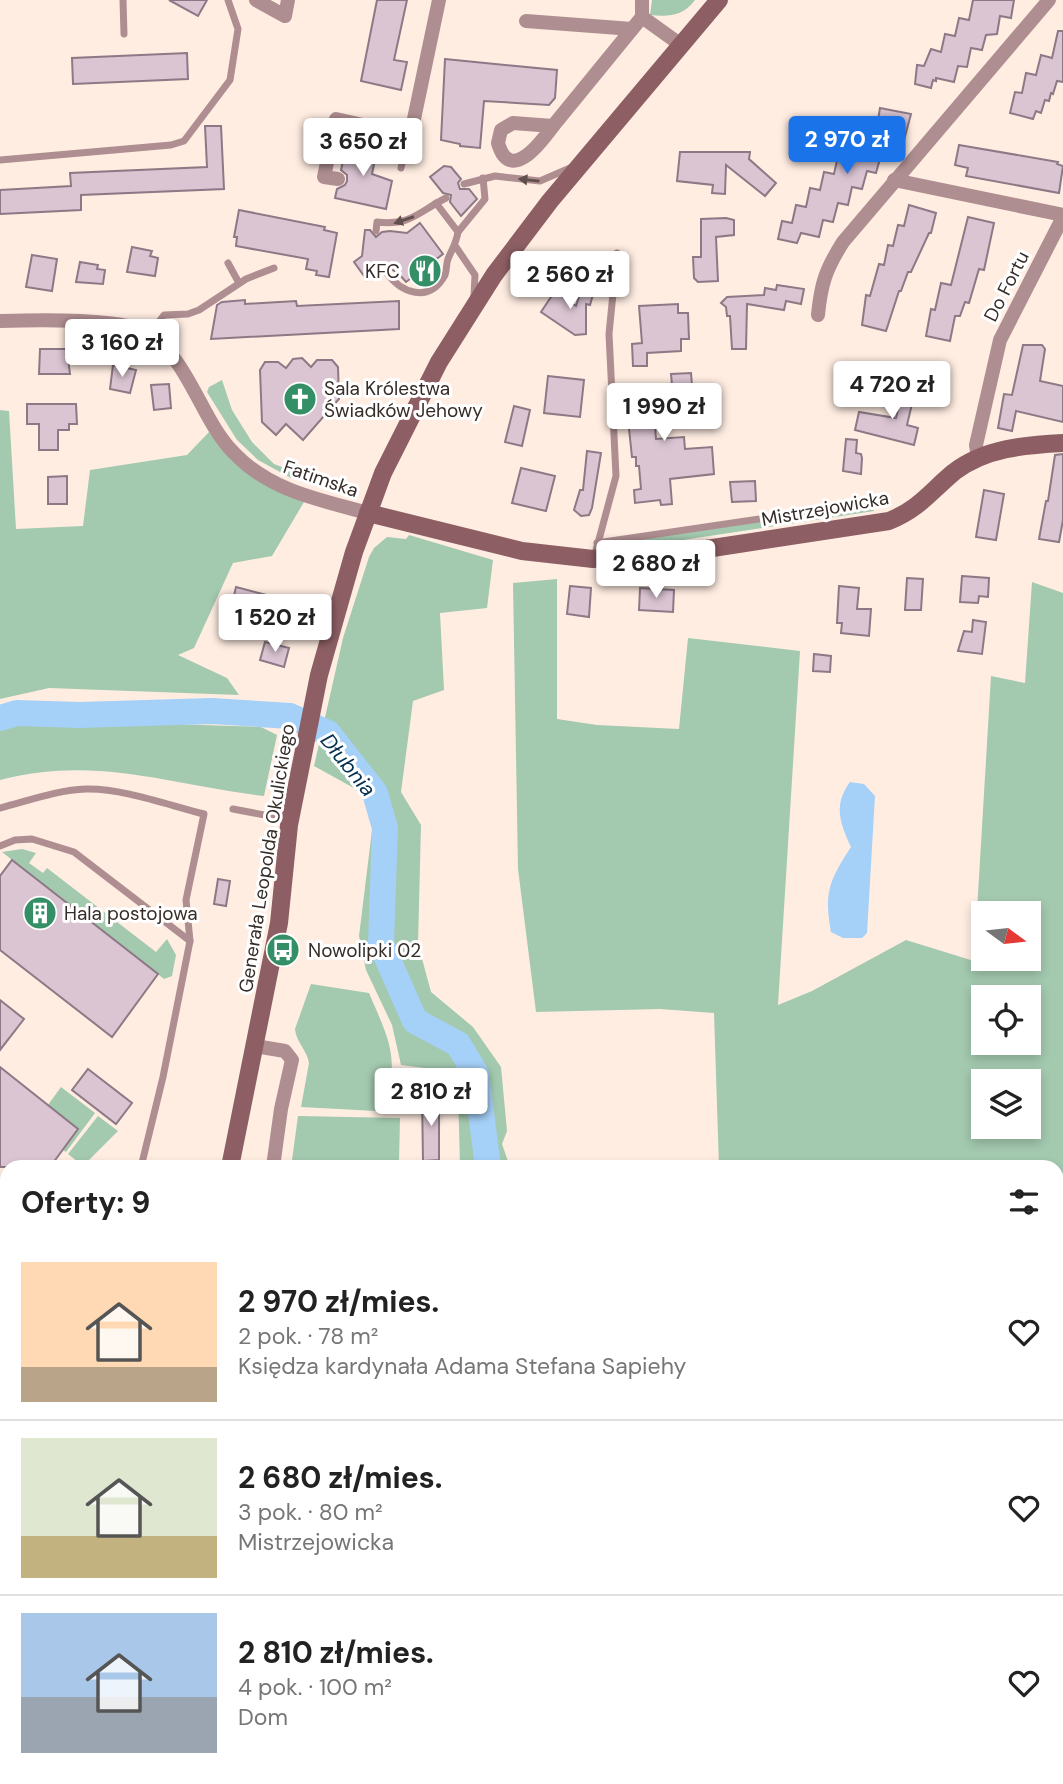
<!DOCTYPE html>
<html lang="pl">
<meta charset="utf-8">
<style>
:root{--surface:#fff;--page:#f6f6f6;--text:#222;--muted:#767676;--line:#e0e0e0;--accent:#1a73e8}
body{margin:0;font-family:"DM Sans",sans-serif;background:var(--page);color:var(--text);height:100vh;display:flex;flex-direction:column;font-size:26px;white-space:nowrap}
*{box-sizing:border-box;margin:0}
p{font-size:23px;color:var(--muted)}
.icon{flex:none;width:38px;height:38px;fill:none;stroke:currentColor;stroke-width:2;stroke-linecap:round;stroke-linejoin:round}
.map{position:relative;flex:1;overflow:hidden}
.panel{position:absolute;left:0px;top:1160px;width:1064px;height:625px;display:flex;flex-direction:column;background:var(--surface);border-radius:21px 21px 0 0;box-shadow:0 4px 10px #0003}
.panel>*{flex:none}
.needle{width:46px;rotate:105deg}
.controls{position:absolute;left:971px;top:901px;display:grid;gap:14px}
.controls a{display:grid;place-items:center;width:70px;height:70px;border-radius:0px;background:var(--surface);box-shadow:0 4px 10px #0003;font-size:35px}
.price{position:absolute;translate:-50% -60px;padding:0 16px;border-radius:7px;background:#fff;color:#222;font-size:23px;line-height:46px;filter:drop-shadow(0 2px 4px #0008)}
.price::after{content:'';position:absolute;left:50%;top:42px;width:21px;height:16px;margin-left:-10px;background:inherit;clip-path:polygon(0 0,100% 0,50% 100%)}
.price.selected{background:var(--accent);color:#fff}
ul{padding:0;list-style:none}
li{display:flex;align-items:center;gap:21px;height:175px;padding:0 21px}
li+li{border-top:2px solid var(--line)}
li span{display:grid;place-items:center;flex:none;width:196px;height:140px;border-radius:0px;color:#555}
li>.icon{margin-inline-start:auto}
span .icon{width:84px;height:84px;fill:#fffc;stroke-width:1}
li b{font-size:30px}
h2{display:flex;justify-content:space-between;align-items:center;height:84px;padding:0 21px;font-size:30px}
.map>svg:first-child{display:block}
.green{fill:#a3c9af;fill-rule:evenodd}
.water{fill:#a5d0f7}
.lines{fill:none;stroke-linecap:round;stroke-linejoin:round}
.river{stroke:#a5d0f7;stroke-width:26}
.building{fill:#dbc5d3;stroke:#8c7985;stroke-width:2}
.lane{stroke:#af8e91;stroke-width:7}
.street{stroke:#af8e91;stroke-width:14}
.secondary{stroke:#8d5f64;stroke-width:18}
.rail{stroke:#5b504a;stroke-width:4.5;stroke-dasharray:9 9;stroke-linecap:butt}
.oneway{fill:#604f4d}
.labels{text-anchor:middle;stroke-width:6;stroke-linejoin:round;paint-order:stroke}
.poi-label{font-size:19px;fill:#362d28;stroke:#fff;text-anchor:start}
.street-label{font-size:19px;fill:#362d28;stroke:#fff}
.water-label{font-size:21px;font-style:italic;fill:#042f4e;stroke:#fff}
</style>
<div class="map">
<svg width="1063" height="1784" viewBox="0 0 1063 1784">
<rect width="100%" height="100%" fill="#ffede2"/>
<!-- green -->
<g class="green">
<path d="M652 0H695C683 16 669 17 650 15Z"/>
<path d="M222 380 232 410 252 442 274 464 295 472 305 466 291 478 258 460 237 440 207 392 209 387Z"/>
<path d="M0 410 9 411 16 529 83 526 90 470 187 455 209 432 226 454 304 502 272 556 233 563 194 648 178 655 227 678 239 695 49 688 0 699Z"/>
<path d="M872 505 874 511 676 541 607 547 611 544Z"/>
<path d="M409 535 493 560 487 608 440 613 444 690 413 701 401 792 421 825 418 944 431 992 473 1027 501 1067 507 1131 502 1144 510 1167H460L458 1090 440 1070 401 1065 392 1025 366 970 359 936 374 814 361 792 314 766 343 638 369 557 374 548 387 537 406 539Z"/>
<path d="M557 579V719L597 725 679 729 688 638 800 651 778 1005 812 991 906 940 974 961 991 676 1025 683 1032 582 1063 593V1250L1057 1251V1167H719L714 1013 660 1009 536 1012 518 869 513 583ZM984 914H1029V959H984ZM984 998H1029V1043H984ZM984 1082H1029V1127H984Z"/>
<path d="M138 723 261 727 277 735 264 796C168 785 98 755 0 780V729L16 725Z"/>
<path d="M22 849 36 853 29 863 43 873 47 868 156 952 167 939 176 955 172 976 164 979 2 852Z"/>
<path d="M311 984 369 993C388 1038 397 1050 389 1100L376 1111 301 1107 309 1063C307 1050 296 1042 295 1029Z"/>
<path d="M61 1087 95 1113 66 1152 63 1150 78 1129 48 1105Z"/>
<path d="M98 1116 118 1131 83 1166 68 1154Z"/>
<path d="M298 1116 400 1118 399 1162 292 1160Z"/>
<path d="M0 1349 7 1351V1475L0 1482Z"/>
</g>
<!-- water -->
<path class="water" d="M850 782 864 784 875 796 867 933 862 938H843L831 932C824 892 829 881 851 847 840 823 833 805 850 782Z"/>
<g class="lines">
<!-- river -->
<g class="river">
<path d="M0 718 17 713 79 715 212 711 290 716 328 733 375 793 385 828 381 944 415 1021 458 1044 476 1074 488 1167"/>
<path d="M1057 1260H1063"/>
</g>
</g>
<!-- building -->
<g class="building">
<path d="M169 0H207L198 16Z"/>
<path d="M377 0H407L394 60 407 62 401 90 361 81Z"/>
<path d="M973 0H1014L1011 18 1000 16 997 34 986 35 982 50 971 48 967 67 958 66 954 82 936 78V81L933 80 931 88 915 84 917 65 924 66 931 49 941 52 945 34 955 36 959 18 969 20Z"/>
<path d="M1058 31H1063V82L1057 81 1053 94 1051 93 1049 101 1045 100 1041 113 1036 111 1033 119 1010 113 1015 92 1022 93 1026 73 1036 75 1041 55 1052 58Z"/>
<path d="M187 53 188 79 73 84 72 58Z"/>
<path d="M445 59 557 70 555 98 549 105 484 101 480 148 460 146V144L441 140Z"/>
<path d="M880 108 911 114 904 140 894 138 890 157 881 155 876 173 867 171 862 189 852 187 848 205 838 203 833 222 823 220 819 237 801 233 797 243 778 239 782 221 792 223 796 205 806 207 810 188 820 190 824 172 834 174 838 156 848 158 852 140 862 142 866 123 877 126Z"/>
<path d="M205 126H221L224 189 81 195V210L0 214V190L71 186 70 173 207 167Z"/>
<path d="M348 138 360 140 375 159 372 174 392 181 386 209 335 198 337 189 345 185 347 181V175L341 170Z"/>
<path d="M959 145 1058 162 1057 164 1063 166 1059 193 966 176 968 168 955 165Z"/>
<path d="M680 152H750L749 159 776 183 765 196 726 165 725 194 712 193 713 185 677 181Z"/>
<path d="M444 166 451 167 461 179 458 183 460 189H469L477 199 461 216 450 202 451 195 443 193 430 177Z"/>
<path d="M909 205 936 213 931 233H929L911 272H908L901 291H899L886 331 862 325 866 295 870 296 879 264 884 265 888 245 893 246 898 225 904 226Z"/>
<path d="M239 210 325 227 324 230 337 233 329 277 316 275 317 271 306 269 308 259 236 246 237 237H234Z"/>
<path d="M968 217 994 223 984 270 979 269 969 303 965 302 960 316H955L950 341 926 336 931 309 935 310 941 283 951 285Z"/>
<path d="M726 218 734 220V235L716 237 718 281 698 282 694 278 693 257H701V219Z"/>
<path d="M420 223 443 254 406 282 399 274 386 266 367 280 354 262 362 256 365 230H370L376 237 382 232 390 231 407 233Z"/>
<path d="M132 247 152 251 150 256 158 258 155 276 127 272Z"/>
<path d="M32 255 57 259 52 291 26 287Z"/>
<path d="M80 262 98 265 97 269 105 270 103 284 76 282Z"/>
<path d="M583 284 586 289 594 291 590 305 586 304V334L575 335 541 312 555 291 576 306Z"/>
<path d="M777 285 804 289 801 304 786 301 784 310 747 304 746 349H732L730 316H727L726 307 721 303 727 297 764 295 765 288 776 290Z"/>
<path d="M245 300V304L296 301 297 306 399 301V329L211 339 217 305 222 302Z"/>
<path d="M678 304V313H688L689 339H681V351L647 353V366H633L632 344 642 343 639 306Z"/>
<path d="M1023 345H1042L1045 349 1040 381 1063 386V422L1016 411 1012 431 998 428 1004 394 1012 395Z"/>
<path d="M40 349H67L70 374H39Z"/>
<path d="M302 358 311 367 317 360H332L338 367 339 399 303 440 286 424 276 435 262 422 260 370 265 362H278L286 368 293 359Z"/>
<path d="M113 365 136 370 130 393 110 389Z"/>
<path d="M691 373 693 398H686L687 413 654 414 656 439 684 437 685 449 712 447 714 474 670 479 672 504 661 505 660 500 635 503 634 490 641 489 639 466H636V457H632L627 410H634L633 393 670 390 669 386 672 385 671 374Z"/>
<path d="M548 376 584 380 580 417 544 413Z"/>
<path d="M169 384 171 408 154 410 151 385Z"/>
<path d="M904 385 916 387 907 425 918 428 914 445 855 430 859 412 896 418Z"/>
<path d="M27 404H76L77 424H69V430H58V450H39V424H27Z"/>
<path d="M514 406 530 410 522 446 505 442Z"/>
<path d="M846 439 857 440 856 453 861 454 862 458 861 474 843 471Z"/>
<path d="M587 451 601 453 592 508 589 515 581 516 574 510 580 490H583Z"/>
<path d="M1063 454V520L1059 542 1039 539 1046 501H1048L1055 455Z"/>
<path d="M521 468 555 476 546 511 512 503Z"/>
<path d="M67 476V504H48V477Z"/>
<path d="M755 481 756 501 732 502 730 482Z"/>
<path d="M984 490 1004 494 996 540 976 537Z"/>
<path d="M962 576 989 578 988 597 979 596 978 603 960 602Z"/>
<path d="M907 578 923 579 921 610H905Z"/>
<path d="M570 586 591 588 589 617 567 614Z"/>
<path d="M839 586 859 588 857 609H871L869 636 841 633 842 623H837Z"/>
<path d="M236 587 301 604 295 626 231 609Z"/>
<path d="M640 588 674 590 673 612 639 610Z"/>
<path d="M973 620 986 622 982 654 958 651 964 631 972 632Z"/>
<path d="M265 642 289 648 284 667 260 660Z"/>
<path d="M814 654 831 656 830 672 813 671Z"/>
<path d="M12 860 158 974 112 1037 0 950V876Z"/>
<path d="M218 879 230 881 226 906 214 904Z"/>
<path d="M0 1000 24 1019 0 1050Z"/>
<path d="M0 1067 78 1129 50 1167H0Z"/>
<path d="M88 1069 132 1103 116 1124 72 1090Z"/>
<path d="M422 1096H439V1160L423 1161Z"/>
</g>
<g class="lines">
<!-- lane -->
<g class="lane">
<path d="M123 0 124 34"/>
<path d="M0 160 171 145 184 141 230 80 238 29 228 0"/>
<path d="M401 168 408 135"/>
<path d="M464 184 495 176 540 181 570 168"/>
<path d="M376 231 377 222C411 226 418 212 446 198"/>
<path d="M458 232 485 199 483 178"/>
<path d="M456 247 475 275 474 296"/>
<path d="M228 263 239 283"/>
<path d="M386 272C401 293 429 304 445 275 447 270 446 264 448 259 452 249 456 244 458 232L436 203"/>
<path d="M149 335 164 315 188 314 199 310 246 279 274 268"/>
<path d="M597 543 860 504 872 499"/>
<path d="M594 558 616 476 609 334 617 253"/>
<path d="M0 808C28 801 57 790 86 789 122 788 168 805 204 814L186 900 190 941"/>
<path d="M233 809 290 820"/>
<path d="M0 846 15 840 32 839 74 852 190 941 163 1077 141 1167"/>
<path d="M0 1291 7 1296"/>
<path d="M418 1784 425 1778"/>
</g>
<!-- street -->
<g class="street">
<path d="M256 0 285 16 288 0"/>
<path d="M642 17 681 45"/>
<path d="M526 21 632 29"/>
<path d="M513 123 553 126C542 141 510 185 498 143L501 130Z"/>
<path d="M553 126 642 17V0"/>
<path d="M338 179 324 177 336 119 408 135 414 119 439 0"/>
<path d="M894 180 1063 215"/>
<path d="M818 315C821 283 826 269 843 242L1049 0"/>
<path d="M0 321C30 320 118 318 143 331 189 355 199 418 234 453 270 491 320 500 368 513"/>
<path d="M978 458 976 445 1000 340 1063 217"/>
<path d="M255 1046 285 1051 292 1060 281 1109 273 1167"/>
<path d="M0 1331 7 1336"/>
<path d="M339 1778 344 1784"/>
</g>
<!-- secondary -->
<g class="secondary">
<path d="M368 513 522 551 593 559 693 551 889 521C919 509 930 492 954 472 985 448 1025 445 1063 443"/>
<path d="M230 1167 279 923 289 825 319 675 354 552 383 473 439 362 494 275 550 201 719 0"/>
<path d="M11 1784 16 1778"/>
</g>
<!-- rail -->
<g class="rail">
<path d="M1057 1483 1063 1481"/>
<path d="M0 1743 7 1733"/>
<path d="M375 1784 384 1778"/>
</g>
</g>
<!-- one-way arrows -->
<defs><path id="oneway-solid" d="M-6-.8H1V-3.2L6.5 0L1 3.2V.8H-6Z" transform="scale(1.75)"/></defs>
<g class="oneway">
<use href="#oneway-solid" transform="translate(529 180) rotate(-174)"/>
<use href="#oneway-solid" transform="translate(404 220) rotate(161)"/>
</g>
<!-- icons -->
<defs>
<symbol id="restaurant-disc" viewBox="-11 -11 22 22"><circle r="9.5" fill="#348f66" stroke="#fff"/><path d="M-5-6h1v4h1v-4h1v4h1v-4h1v5L-1.5 .5V6h-2V.5L-5-1ZM5-6V6H3V1.5H1.5Q1.5-4 5-6Z" fill="#fff"/></symbol>
<symbol id="church-disc" viewBox="-11 -11 22 22"><circle r="9.5" fill="#348f66" stroke="#fff"/><path d="M-1.2-6h2.4v3.5h3.3v2.4h-3.3V6h-2.4V-.1h-3.3v-2.4h3.3Z" fill="#fff"/></symbol>
<symbol id="building-disc" viewBox="-11 -11 22 22"><circle r="9.5" fill="#348f66" stroke="#fff"/><path d="M-4-6H4V6H1V3H-1V6H-4ZM-2.5-4.3h1.7v1.8h-1.7ZM.8-4.3h1.7v1.8H.8ZM-2.5-1h1.7V.8h-1.7ZM.8-1h1.7V.8H.8Z" fill="#fff"/></symbol>
<symbol id="bus-disc" viewBox="-11 -11 22 22"><circle r="9.5" fill="#348f66" stroke="#fff"/><path d="M-5-6H5V4H4V6H2V4H-2V6H-4V4H-5ZM-3.5-4V0h7V-4ZM-3.5 1.2v1.5H-2V1.2ZM2 1.2v1.5H3.5V1.2Z" fill="#fff"/></symbol>
</defs>
<g fill-rule="evenodd">
<use href="#restaurant-disc" x="406" y="252" width="38" height="38"/>
<use href="#church-disc" x="281" y="380" width="38" height="38"/>
<use href="#building-disc" x="21" y="894" width="38" height="38"/>
<use href="#bus-disc" x="264" y="931" width="38" height="38"/>
</g>
<g class="labels">
<!-- poi labels -->
<g class="poi-label">
<text x="400" y="278" text-anchor="end">KFC</text>
<text x="324" y="395">Sala Królestwa<tspan x="324" dy="22">Świadków Jehowy</tspan></text>
<text x="64" y="920">Hala postojowa</text>
<text x="308" y="957">Nowolipki 02</text>
</g>
<!-- street labels -->
<g class="street-label">
<text transform="translate(1006 286) rotate(-63)" y="7">Do Fortu</text>
<text transform="translate(321 478) rotate(19)" y="7">Fatimska</text>
<text transform="translate(825 508) rotate(-10)" y="7">Mistrzejowicka</text>
<text transform="translate(266 858) rotate(-81)" y="7">Generała Leopolda Okulickiego</text>
</g>
<!-- water labels -->
<g class="water-label">
<text transform="translate(348 765) rotate(51)" y="7">Dłubnia</text>
</g>
</g>
</svg>
<div class="controls">
<a><svg class="needle" viewBox="-14 -14 28 28"><path d="M0-13l5 13h-10z" fill="#e53935"/><path d="M0 13l5-13h-10z" fill="#767676"/></svg></a>
<a><svg class="icon" aria-label="locate" viewBox="0 0 24 24"><circle cx="12" cy="12" r="6"/><path d="M12 2v4M12 18v4M2 12h4M18 12h4"/></svg></a>
<a><svg class="icon" aria-label="layers" viewBox="0 0 24 24"><path d="M12 4l9 5-9 5-9-5zM3 14l9 5 9-5"/></svg></a>
</div>
<b class="price selected" style="left:847px;top:176px">2 970 zł</b>
<b class="price" style="left:363px;top:178px">3 650 zł</b>
<b class="price" style="left:570px;top:311px">2 560 zł</b>
<b class="price" style="left:122px;top:379px">3 160 zł</b>
<b class="price" style="left:892px;top:421px">4 720 zł</b>
<b class="price" style="left:664px;top:443px">1 990 zł</b>
<b class="price" style="left:656px;top:600px">2 680 zł</b>
<b class="price" style="left:275px;top:654px">1 520 zł</b>
<b class="price" style="left:431px;top:1128px">2 810 zł</b>
<section class="panel">
<h2>Oferty: 9<svg class="icon" aria-label="filters" viewBox="0 0 24 24"><path d="M4 7h16M4 17h16"/><circle cx="9" cy="7" r="2"/><circle cx="15" cy="17" r="2"/></svg></h2>
<ul>
<li><span style="background:linear-gradient(#ffd9b3 75%,#b9a48a 0)"><svg class="icon" aria-label="home" viewBox="0 0 24 24"><path d="M3 11l9-7 9 7M6 9v11h12V9"/></svg></span><div><b>2 970 zł/mies.</b><p>2 pok. · 78 m²</p><p>Księdza kardynała Adama Stefana Sapiehy</p></div><svg class="icon" aria-label="heart" viewBox="0 0 24 24"><path d="M12 20l-8-8c-3-5 5-10 8-4 3-6 11-1 8 4z"/></svg></li>
<li><span style="background:linear-gradient(#dfe7d0 70%,#c2b280 0)"><svg class="icon" aria-label="home" viewBox="0 0 24 24"><path d="M3 11l9-7 9 7M6 9v11h12V9"/></svg></span><div><b>2 680 zł/mies.</b><p>3 pok. · 80 m²</p><p>Mistrzejowicka</p></div><svg class="icon" aria-label="heart" viewBox="0 0 24 24"><path d="M12 20l-8-8c-3-5 5-10 8-4 3-6 11-1 8 4z"/></svg></li>
<li><span style="background:linear-gradient(#a9c7e8 60%,#9aa5b1 0)"><svg class="icon" aria-label="home" viewBox="0 0 24 24"><path d="M3 11l9-7 9 7M6 9v11h12V9"/></svg></span><div><b>2 810 zł/mies.</b><p>4 pok. · 100 m²</p><p>Dom</p></div><svg class="icon" aria-label="heart" viewBox="0 0 24 24"><path d="M12 20l-8-8c-3-5 5-10 8-4 3-6 11-1 8 4z"/></svg></li>
</ul>
</section>
</div>
